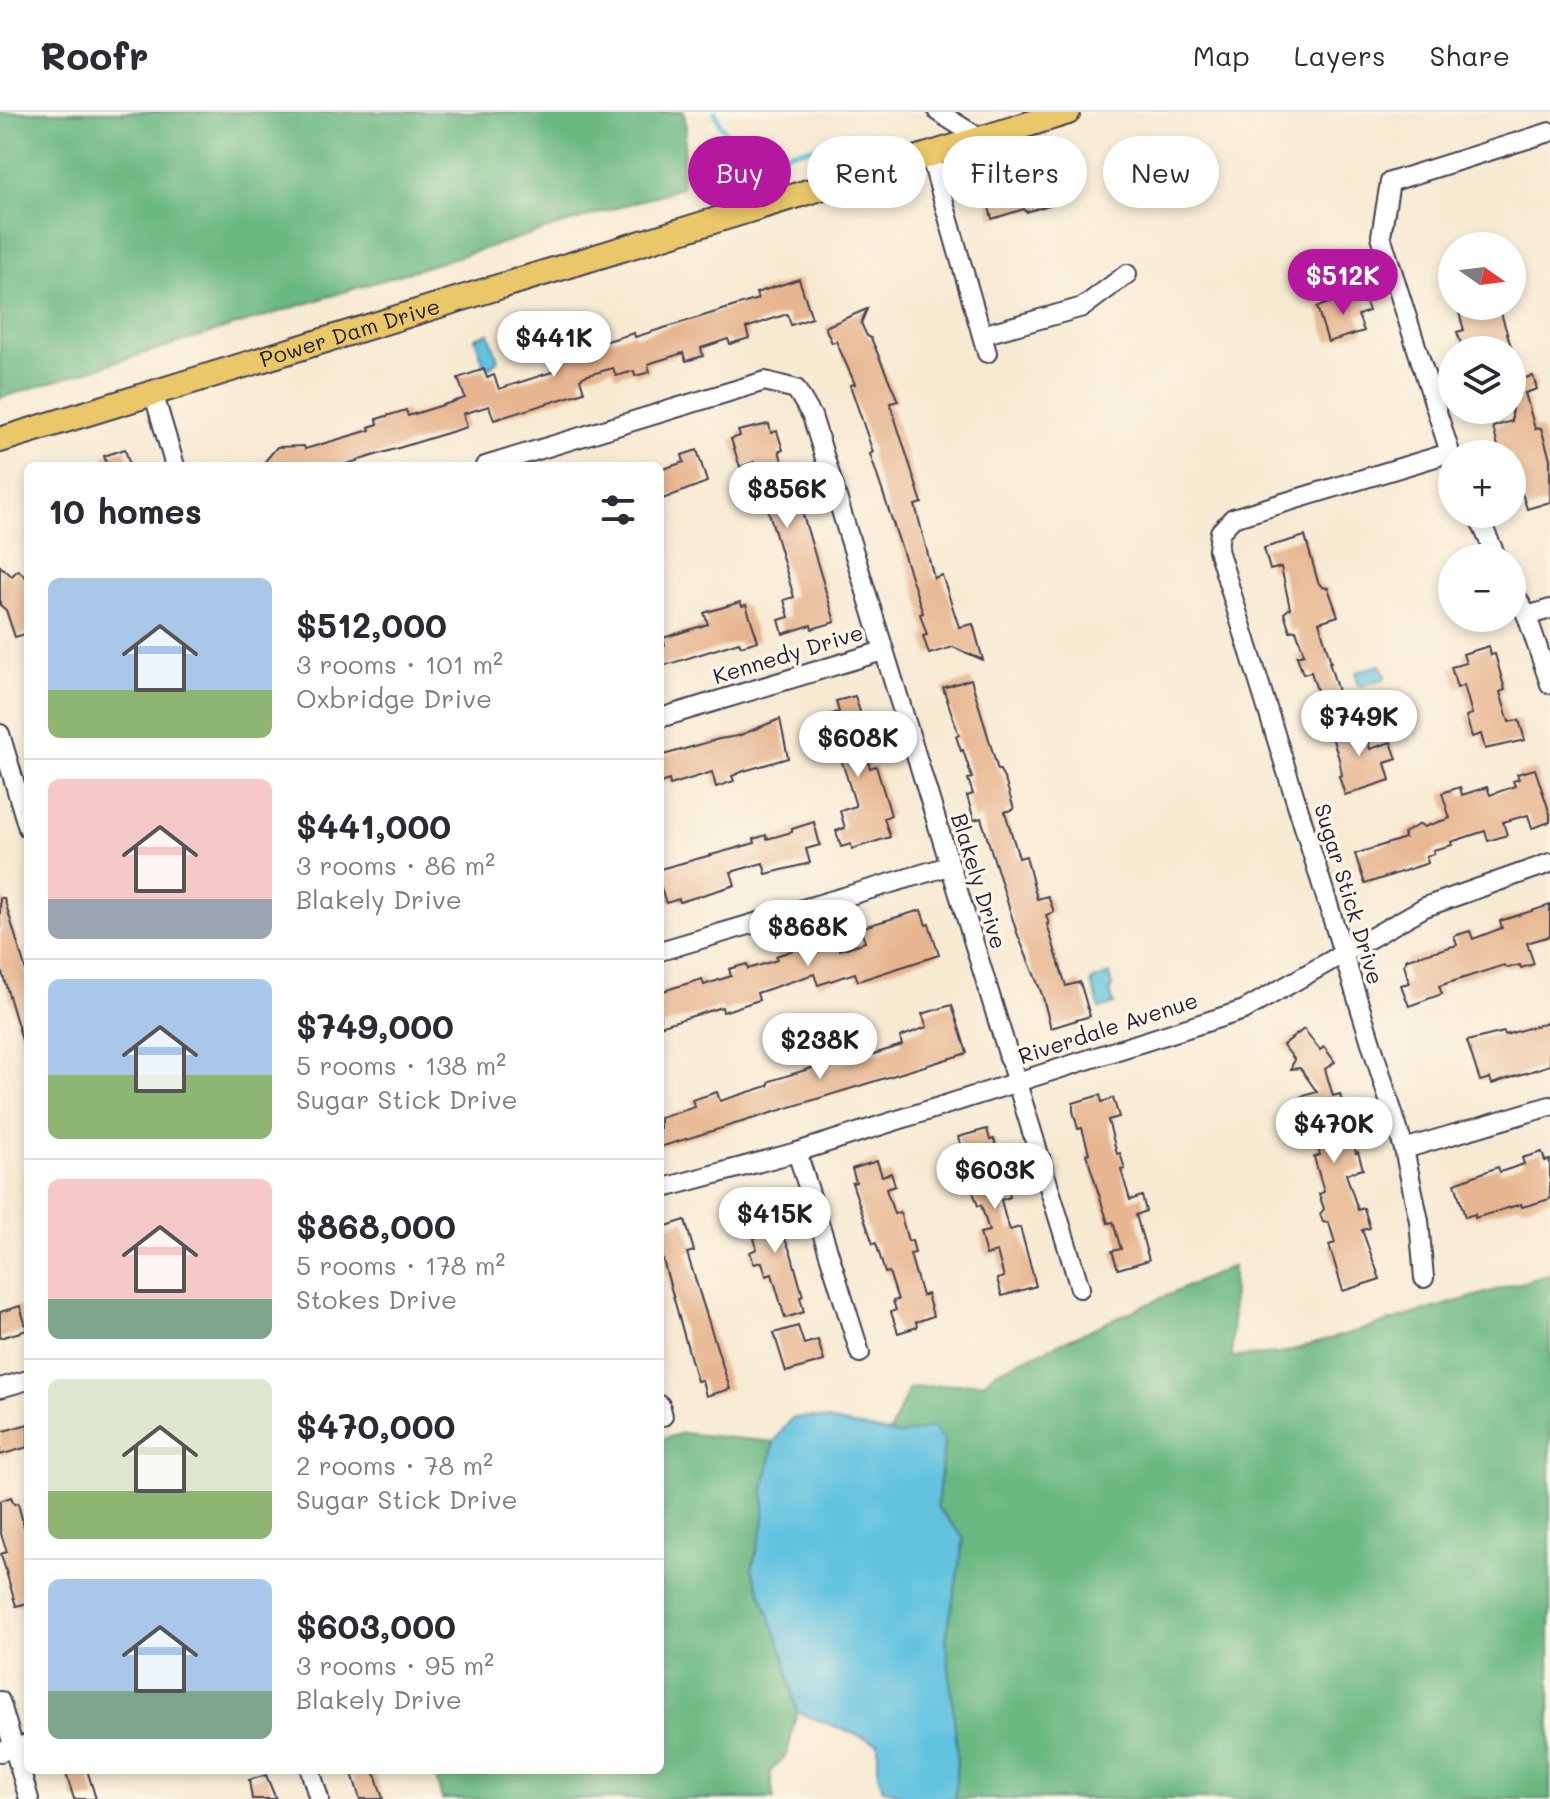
<!DOCTYPE html>
<meta charset="utf-8">
<style>
:root{--surface:#fff;--page:#f2f2f3;--text:#2b2b33;--muted:#7c7c81;--line:#e1e1e2;--accent:#b5179e}
body{margin:0;font-family:Mali,sans-serif;background:var(--page);color:var(--text);height:100vh;display:flex;flex-direction:column;font-size:30px;white-space:nowrap}
*{box-sizing:border-box;margin:0}
p{font-size:26px;color:var(--muted)}
.icon{flex:none;width:44px;height:44px;fill:none;stroke:currentColor;stroke-width:2;stroke-linecap:round;stroke-linejoin:round}
.map{position:relative;flex:1;overflow:hidden}
.sheet{position:absolute;left:24px;top:350px;width:640px;height:1312px;display:flex;flex-direction:column;background:var(--surface);border-radius:12px;box-shadow:0 4px 12px #0003}
.sheet>*{flex:none}
.hud{position:absolute;left:688px;top:24px;width:742px;height:72px;display:flex;gap:16px}
.needle{width:52px;rotate:104deg}
.buttons{position:absolute;left:1438px;top:120px;display:grid;gap:16px}
.buttons a{display:grid;place-items:center;width:88px;height:88px;border-radius:50%;background:var(--surface);box-shadow:0 4px 12px #0003;font-size:40px}
.price{position:absolute;translate:-50% -68px;padding:0 18px;border-radius:28px;background:#fff;color:#222;font-size:26px;line-height:52px;filter:drop-shadow(0 2px 4px #0008)}
.price::after{content:'';position:absolute;left:50%;top:48px;width:24px;height:18px;margin-left:-12px;background:inherit;clip-path:polygon(0 0,100% 0,50% 100%)}
.price.active{background:var(--accent);color:#fff}
ul{padding:0;list-style:none}
li{display:flex;align-items:center;gap:24px;height:200px;padding:0 24px}
li+li{border-top:2px solid var(--line)}
li span{display:grid;place-items:center;flex:none;width:224px;height:160px;border-radius:12px;color:#555}
li>.icon{margin-inline-start:auto}
span .icon{width:96px;height:96px;fill:#fffc;stroke-width:1}
li b{font-size:34px}
h2{display:flex;justify-content:space-between;align-items:center;height:96px;padding:0 24px;font-size:34px}
.tag{padding:0 28px;border-radius:36px;background:var(--surface);box-shadow:0 4px 12px #0003;font-size:28px;line-height:72px}
.tag.active{background:var(--accent);color:#fff}
header{display:flex;align-items:center;gap:48px;box-sizing:border-box;height:112px;padding:0 40px;background:var(--surface);border-bottom:2px solid var(--line)}
header strong{font-size:38px}
nav{display:flex;gap:44px;margin-inline-start:auto;font-size:28px}
.map>svg:first-child{display:block}
.forest{fill:#69b781;stroke:#466c5e;stroke-width:2}
.water{fill:#62c2e0;stroke:#42728e;stroke-width:2}
.lines{fill:none;stroke-linecap:round;stroke-linejoin:round}
.stream{stroke:#62c2e0;stroke-width:5}
.building{fill:#e7b58f}
.minor-casing{stroke:#424052;stroke-width:22}
.major-casing{stroke:#424052;stroke-width:28}
.minor{stroke:#fff;stroke-width:18}
.major{stroke:#eac769;stroke-width:24}
.labels{text-anchor:middle;stroke-width:7;stroke-linejoin:round;paint-order:stroke}
.street-label{font-size:22px;fill:#22223b;stroke:#fcf5e5}
</style>
<header>
<strong>Roofr</strong>
<nav><a>Map</a><a>Layers</a><a>Share</a></nav>
</header>
<div class="map">
<svg width="1550" height="1687" viewBox="0 0 1550 1687">
<rect width="100%" height="100%" fill="#fcf5e5"/>
<filter id="ink" filterUnits="userSpaceOnUse"><feTurbulence type="fractalNoise" baseFrequency=".0125" numOctaves="2"/><feDisplacementMap in="SourceGraphic" scale="16" xChannelSelector="R" yChannelSelector="G"/><feConvolveMatrix kernelMatrix="1 2 1 2 8 2 1 2 1" color-interpolation-filters="sRGB"/></filter>
<filter id="wash" filterUnits="userSpaceOnUse"><feTurbulence type="fractalNoise" baseFrequency=".006" numOctaves="4" result="noise"/><feDisplacementMap in="SourceGraphic" scale="32" xChannelSelector="R" yChannelSelector="G"/><feGaussianBlur stdDeviation="1.8" result="paint"/><feColorMatrix in="noise" values="0 0 0 0 0 0 0 0 0 0 0 0 0 0 0 0 0 1.4 0 .05"/><feComposite in="paint" operator="in"/></filter>
<g filter="url(#wash)">
<rect width="100%" height="100%" fill="#f7ead3"/>
<!-- forest -->
<g class="forest">
<path d="M0 0H684L686 15 681 76 0 286Z"/>
<path d="M1233 1154 1232 1245 1279 1242 1550 1162V1687H955L957 1637 946 1527 963 1426 937 1395 944 1330 889 1322 909 1276 985 1270 993 1261Z"/>
<path d="M682 1321 774 1330 764 1378V1410L752 1457 784 1543 797 1600 787 1642 770 1660 774 1687H442L434 1658H660V1328Z"/>
</g>
<!-- water -->
<g class="water">
<path d="M489 221 498 248 490 255 484 253 475 226Z"/>
<path d="M1380 553 1386 564 1384 567 1360 574 1357 572 1356 560Z"/>
<path d="M1109 862 1112 875 1110 880 1114 892 1100 897 1091 869Z"/>
<path d="M813 1305 899 1323 933 1315 944 1330 937 1395 964 1426 946 1527 957 1637 955 1687H903L902 1683 883 1677 878 1662V1631L797 1600 784 1543 752 1457 764 1410V1378L774 1330 792 1306Z"/>
</g>
<g class="lines">
<!-- stream -->
<path class="stream" d="M715 0 721 14 736 32 765 45 880 23"/>
</g>
<g id="blocks">
<!-- building -->
<g class="building">
<path d="M1048 66 1056 91 1026 100 1024 97 992 107 984 74 1002 68 1004 75 1024 69 1025 73Z"/>
<path d="M799 167 812 206 791 213 787 202 746 216 749 226 730 232 728 227 701 236 703 244 686 249 683 241 648 252 650 260 635 264 634 259 616 264 613 256 585 264 580 267 584 280 494 308 489 294 463 302 467 315 340 354H261L277 335 304 334 305 337 370 318 369 315 378 312 377 307 406 298 408 304 465 286 458 266 484 257 487 266 494 263 499 277 558 258 550 234 568 228 570 233 575 232 577 238 634 221 635 225 758 187 756 181Z"/>
<path d="M1362 180 1369 199 1358 203 1364 219 1328 230 1317 195Z"/>
<path d="M1457 194H1499L1512 238H1463L1457 220 1464 218Z"/>
<path d="M867 197 861 211 867 224 871 226 898 289 890 291 922 391 915 393 934 466 942 463 959 515 973 512 983 548 953 535 929 542 923 524 927 523 920 502 923 501 870 342 873 340 850 273 855 272 836 229 832 231 825 215Z"/>
<path d="M1512 249H1516L1521 267 1533 264 1537 277 1525 281 1535 317 1541 316 1550 347V390L1527 397 1522 381 1512 384V342H1500L1493 315 1512 309Z"/>
<path d="M769 312 771 321 777 319 783 338 779 339 796 395 800 393 835 510 812 517 811 513 783 522 779 508 789 505 784 488 794 485 754 350 740 355 731 327 740 324 738 319Z"/>
<path d="M125 337 130 354H107L104 344Z"/>
<path d="M697 338 707 370 660 388V358L684 350 682 343Z"/>
<path d="M1305 424 1318 470 1322 475 1328 476 1338 504 1319 510 1331 550H1329L1340 586 1353 582 1359 599 1324 600 1311 560 1303 562 1297 544 1304 542 1296 518 1290 519 1284 501 1290 496 1281 455 1270 458 1264 436Z"/>
<path d="M0 454 12 464 18 458 28 467V521L15 525 6 498 0 493Z"/>
<path d="M740 490 742 494 746 493 758 529 741 534 739 530 660 555V535L665 533 663 526 708 512 704 501Z"/>
<path d="M1489 534 1491 543 1495 542 1505 578 1500 580 1509 610 1519 608 1525 628 1485 637 1481 622 1472 625 1466 604 1472 602 1464 573 1457 576 1451 555 1466 551 1463 542Z"/>
<path d="M971 567 998 658H1000L1006 671 1014 697 1005 700 1019 746 1026 744 1037 787 1048 784 1054 800 1046 803 1049 812H1047L1066 874 1080 870 1090 904 1051 916 1042 882 1017 821 981 706 974 708 967 684 973 682 968 667 972 666 963 638 961 639 956 624 959 623 943 576Z"/>
<path d="M855 584 861 603 857 604 864 626 861 627 870 656 876 654 891 703 884 706 890 725 852 737 851 732 841 735 836 719 845 716 840 699 856 694 837 634 834 635 831 626 827 627 823 614 827 613 825 604 839 600 836 589Z"/>
<path d="M1325 603 1366 621 1370 637 1391 630 1397 647 1385 651 1390 668 1345 683 1339 664 1342 663 1339 647Z"/>
<path d="M780 607 788 646 744 659 732 664 734 669 716 675 712 660 670 673 669 668 660 671V644L719 627 738 624Z"/>
<path d="M1535 657 1550 702V710L1532 716 1528 703 1503 710 1507 723 1488 729 1485 719 1451 730 1452 733 1433 738 1434 742 1426 744 1428 751 1365 772 1355 742 1405 726 1404 721 1420 712 1424 715 1450 706 1442 681 1460 675 1462 683 1487 675 1490 683 1515 674 1513 669 1519 667 1517 662Z"/>
<path d="M814 710 820 733 806 737 810 751 766 762 763 751 731 760 735 773 680 790 679 787 666 791 660 773V757L755 731 754 727 766 723 767 727 792 720V717Z"/>
<path d="M0 786H4L28 866V935H24L0 853Z"/>
<path d="M1550 793V824L1527 831 1534 852 1521 856 1520 853 1508 856 1504 853 1439 874 1442 882 1409 894 1401 873 1409 871 1404 852 1407 847 1457 833 1454 824 1470 819 1473 827 1502 816 1500 809Z"/>
<path d="M921 798 926 813 929 812 939 843 858 869 855 861 818 873 814 862 757 881 759 888 723 900 722 895 660 914V880L702 867 704 873 731 864 729 857 747 852 748 857 777 848 776 844 823 828 824 831 836 827 840 838 865 830 860 816Z"/>
<path d="M952 893 967 941 660 1035V1006L695 995 692 988 717 980 720 989 768 974 770 969 818 954 820 959 902 933 900 925 927 915 922 902Z"/>
<path d="M1548 910 1550 953 1492 972 1490 966 1480 969 1467 929 1504 920 1505 923Z"/>
<path d="M1304 917 1320 938 1324 935 1335 950 1325 957 1333 984 1340 982 1356 1041 1358 1040 1363 1057 1346 1062 1358 1098 1364 1096 1370 1116 1362 1118 1380 1167 1343 1179 1329 1133 1335 1131 1329 1111 1323 1110 1320 1102 1324 1097 1319 1082 1324 1080 1314 1045 1320 1043 1311 1012 1309 1013 1305 1002 1298 1005 1294 992 1302 990 1300 985 1317 980 1300 956 1291 957 1294 947 1283 933Z"/>
<path d="M1100 983 1102 990 1113 986 1119 1005 1108 1008 1117 1042 1120 1041 1125 1057 1121 1058 1130 1088 1142 1084 1146 1099 1136 1103 1149 1148 1118 1157 1112 1139 1121 1137 1113 1110 1108 1111 1089 1051 1086 1042 1089 1041 1082 1016 1078 1017 1073 999V991Z"/>
<path d="M987 1017 990 1028 994 1027 1010 1085 1001 1088 1005 1104 1010 1118 1020 1115 1036 1174 1002 1184 997 1167 1004 1165 997 1140 986 1143 980 1121 989 1119 981 1093 978 1094 964 1053 958 1055 954 1042 963 1040 958 1025Z"/>
<path d="M1542 1040 1545 1049 1550 1048V1087L1522 1095 1521 1092 1475 1106V1102L1465 1105 1455 1071 1498 1055 1500 1060 1524 1052 1522 1046Z"/>
<path d="M877 1049 882 1064 891 1061 895 1074 886 1077 894 1102 900 1100 908 1129 912 1128 915 1141 910 1142 922 1184 927 1182 933 1204 916 1210 917 1215 898 1221 891 1200 896 1198 893 1189 898 1188 889 1160 885 1161 876 1131 873 1132 852 1071 856 1070 852 1057Z"/>
<path d="M770 1083 781 1118 791 1141 803 1184 800 1185 804 1200 785 1206 772 1162 766 1164 762 1150 754 1152 750 1140 757 1137 754 1126 757 1125 746 1090Z"/>
<path d="M685 1108 694 1139 687 1141 730 1277 706 1284 702 1268 697 1269 663 1148 660 1149V1116Z"/>
<path d="M20 1194 27 1218 0 1226V1200Z"/>
<path d="M798 1214 804 1232 818 1228 824 1249 786 1260 774 1221Z"/>
<path d="M28 1312V1335L0 1343V1320Z"/>
<path d="M11 1385 14 1392 18 1391 28 1431V1491L16 1494 1 1442 7 1440 0 1419V1389Z"/>
<path d="M65 1658H87L96 1687H74Z"/>
<path d="M351 1658H374L383 1687H360Z"/>
<path d="M266 1663 276 1687H252L249 1668Z"/>
</g>
</g>
</g>
<g filter="url(#ink)">
<use href="#blocks" fill-opacity="0" stroke="#424052" stroke-width="2"/>
<g class="lines">
<defs>
<g id="minor">
<path d="M938 0 981 27"/>
<path d="M930 42 987 241"/>
<path d="M982 223 1083 195 1127 162"/>
<path d="M153 280 175 354"/>
<path d="M1452 347 1381 124 1390 70 1550 20"/>
<path d="M485 354 765 269 796 277 812 304 1080 1176"/>
<path d="M1477 402 1497 446"/>
<path d="M1512 476 1527 504 1550 572"/>
<path d="M1527 504 1550 497"/>
<path d="M660 606 883 539"/>
<path d="M0 622 28 716"/>
<path d="M660 839 949 754"/>
<path d="M1404 1037 1550 994"/>
<path d="M797 1040 860 1241"/>
<path d="M660 1077 797 1040 1244 898 1425 795 1550 751"/>
<path d="M1424 1166 1419 1109 1404 1037 1218 438 1220 420 1233 406 1449 341"/>
<path d="M0 1276 28 1268"/>
<path d="M660 1293 663 1304"/>
<path d="M0 1589 29 1687"/>
<path d="M0 1640 28 1632"/>
<path d="M310 1658 319 1687"/>
</g>
<g id="major">
<path id="s1" d="M0 328 1068 0"/>
</g>
</defs>
<!-- minor casing -->
<use href="#minor" class="minor-casing"/>
<!-- major casing -->
<use href="#major" class="major-casing"/>
<!-- minor -->
<use href="#minor" class="minor"/>
<!-- major -->
<use href="#major" class="major"/>
</g>
</g>
<g class="labels">
<!-- street labels -->
<g class="street-label">
<text dy="8" stroke="none"><textPath href="#s1" startOffset="366">Power Dam Drive</textPath></text>
<text transform="translate(788 542) rotate(-17)" y="8">Kennedy Drive</text>
<text transform="translate(979 769) rotate(73)" y="8">Blakely Drive</text>
<text transform="translate(1349 782) rotate(73)" y="8">Sugar Stick Drive</text>
<text transform="translate(1108 916) rotate(-18)" y="8">Riverdale Avenue</text>
</g>
</g>
</svg>
<div class="buttons">
<a><svg class="needle" viewBox="-14 -14 28 28"><path d="M0-13l5 13h-10z" fill="#e53935"/><path d="M0 13l5-13h-10z" fill="#7c7c81"/></svg></a>
<a><svg class="icon" aria-label="layers" viewBox="0 0 24 24"><path d="M12 4l9 5-9 5-9-5zM3 14l9 5 9-5"/></svg></a>
<a>+</a>
<a>−</a>
</div>
<b class="price active" style="left:1343px;top:205px">$512K</b>
<b class="price" style="left:554px;top:267px">$441K</b>
<b class="price" style="left:787px;top:418px">$856K</b>
<b class="price" style="left:1359px;top:646px">$749K</b>
<b class="price" style="left:858px;top:667px">$608K</b>
<b class="price" style="left:808px;top:856px">$868K</b>
<b class="price" style="left:820px;top:969px">$238K</b>
<b class="price" style="left:1334px;top:1053px">$470K</b>
<b class="price" style="left:995px;top:1099px">$603K</b>
<b class="price" style="left:775px;top:1143px">$415K</b>
<div class="hud">
<a class="tag active">Buy</a>
<a class="tag">Rent</a>
<a class="tag">Filters</a>
<a class="tag">New</a>
</div>
<section class="sheet">
<h2>10 homes<svg class="icon" aria-label="filters" viewBox="0 0 24 24"><path d="M4 7h16M4 17h16"/><circle cx="9" cy="7" r="2"/><circle cx="15" cy="17" r="2"/></svg></h2>
<ul>
<li><span style="background:linear-gradient(#a9c7e8 70%,#8fb573 0)"><svg class="icon" aria-label="home" viewBox="0 0 24 24"><path d="M3 11l9-7 9 7M6 9v11h12V9"/></svg></span><div><b>$512,000</b><p>3 rooms · 101 m²</p><p>Oxbridge Drive</p></div></li>
<li><span style="background:linear-gradient(#f6c9c9 75%,#9aa5b1 0)"><svg class="icon" aria-label="home" viewBox="0 0 24 24"><path d="M3 11l9-7 9 7M6 9v11h12V9"/></svg></span><div><b>$441,000</b><p>3 rooms · 86 m²</p><p>Blakely Drive</p></div></li>
<li><span style="background:linear-gradient(#a9c7e8 60%,#8fb573 0)"><svg class="icon" aria-label="home" viewBox="0 0 24 24"><path d="M3 11l9-7 9 7M6 9v11h12V9"/></svg></span><div><b>$749,000</b><p>5 rooms · 138 m²</p><p>Sugar Stick Drive</p></div></li>
<li><span style="background:linear-gradient(#f6c9c9 75%,#7fa58c 0)"><svg class="icon" aria-label="home" viewBox="0 0 24 24"><path d="M3 11l9-7 9 7M6 9v11h12V9"/></svg></span><div><b>$868,000</b><p>5 rooms · 178 m²</p><p>Stokes Drive</p></div></li>
<li><span style="background:linear-gradient(#dfe7d0 70%,#8fb573 0)"><svg class="icon" aria-label="home" viewBox="0 0 24 24"><path d="M3 11l9-7 9 7M6 9v11h12V9"/></svg></span><div><b>$470,000</b><p>2 rooms · 78 m²</p><p>Sugar Stick Drive</p></div></li>
<li><span style="background:linear-gradient(#a9c7e8 70%,#7fa58c 0)"><svg class="icon" aria-label="home" viewBox="0 0 24 24"><path d="M3 11l9-7 9 7M6 9v11h12V9"/></svg></span><div><b>$603,000</b><p>3 rooms · 95 m²</p><p>Blakely Drive</p></div></li>
</ul>
</section>
</div>
